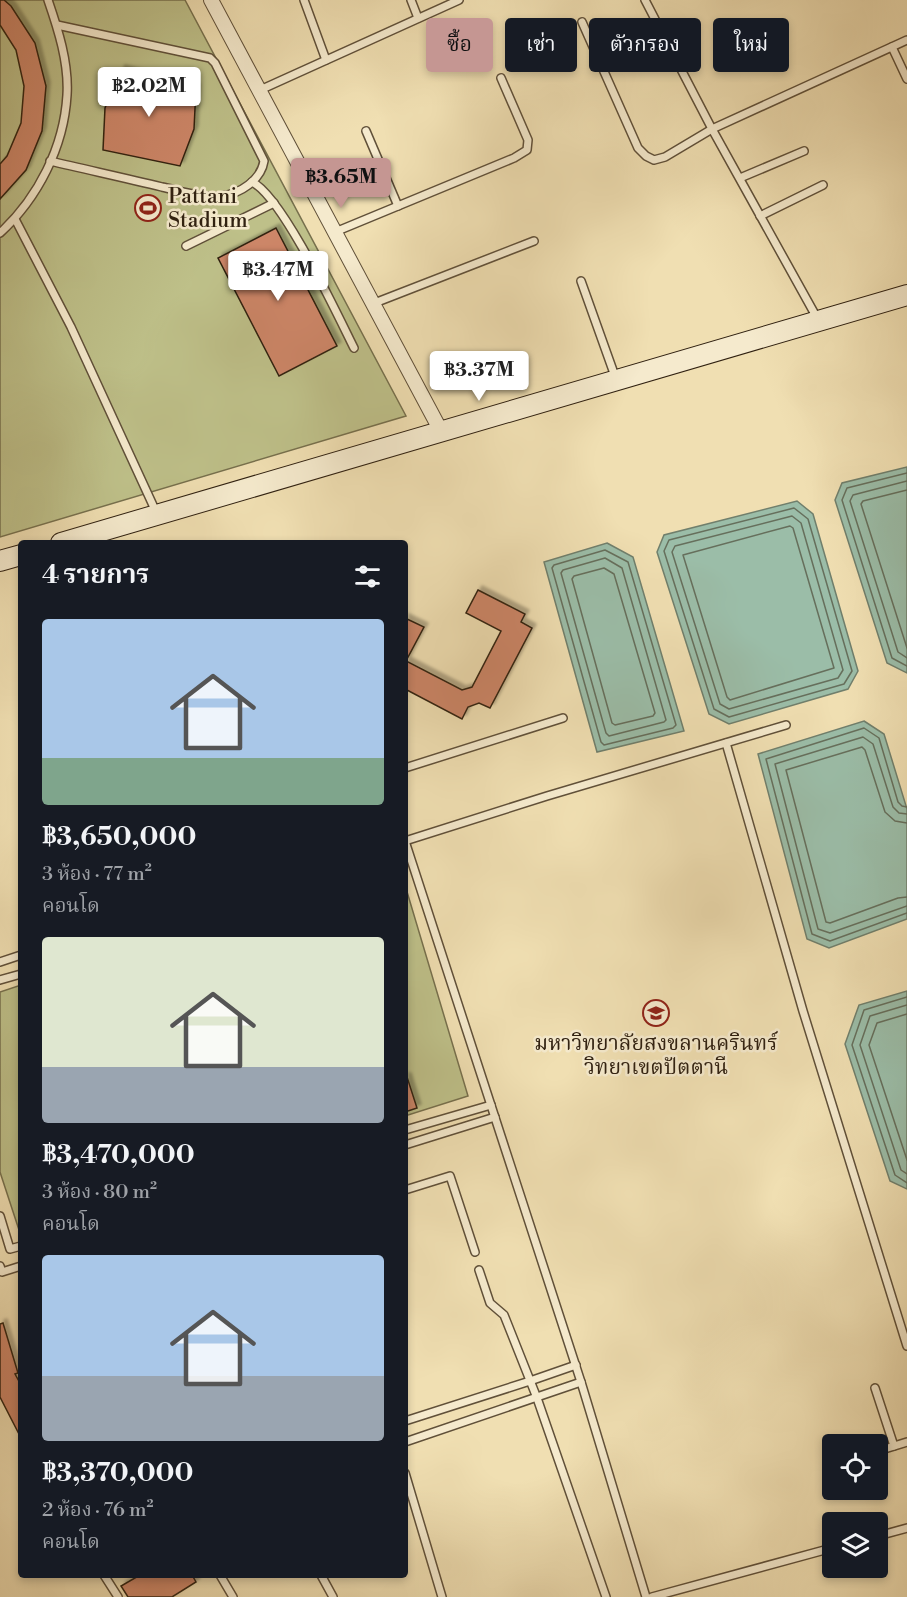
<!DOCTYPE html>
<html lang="th">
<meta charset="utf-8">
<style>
:root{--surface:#171b24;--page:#20242c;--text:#f1f3f6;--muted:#9ea1a6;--accent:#c59692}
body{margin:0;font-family:"Libre Bodoni","Noto Serif Thai",serif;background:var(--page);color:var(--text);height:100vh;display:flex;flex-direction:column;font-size:22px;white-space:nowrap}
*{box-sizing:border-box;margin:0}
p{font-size:20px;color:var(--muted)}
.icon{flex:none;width:33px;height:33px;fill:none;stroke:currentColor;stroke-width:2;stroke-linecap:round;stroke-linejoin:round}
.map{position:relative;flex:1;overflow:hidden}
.sheet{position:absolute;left:18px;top:540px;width:390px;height:1038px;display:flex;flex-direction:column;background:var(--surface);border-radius:6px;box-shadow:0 3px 9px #0003}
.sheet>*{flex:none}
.guide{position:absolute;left:426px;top:18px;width:390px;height:54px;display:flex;gap:12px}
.fabs{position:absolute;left:822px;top:1434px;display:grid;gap:12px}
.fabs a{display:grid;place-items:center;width:66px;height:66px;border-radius:6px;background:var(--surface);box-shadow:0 3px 9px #0003;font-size:30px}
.price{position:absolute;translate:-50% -51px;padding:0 14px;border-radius:6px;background:#fff;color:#222;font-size:20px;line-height:39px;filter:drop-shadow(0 2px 3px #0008)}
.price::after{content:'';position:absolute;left:50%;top:36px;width:18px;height:14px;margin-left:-9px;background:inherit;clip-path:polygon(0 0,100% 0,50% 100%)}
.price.on{background:var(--accent);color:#111}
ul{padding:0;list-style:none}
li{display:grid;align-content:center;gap:12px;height:318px;padding:0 24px}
li span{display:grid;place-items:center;height:186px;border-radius:6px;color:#555}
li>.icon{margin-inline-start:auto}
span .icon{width:108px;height:108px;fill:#fffc;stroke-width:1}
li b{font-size:26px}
h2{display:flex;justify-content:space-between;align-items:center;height:72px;padding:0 24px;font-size:26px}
.pill{padding:0 21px;border-radius:6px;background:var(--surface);box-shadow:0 3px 9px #0003;font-size:21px;line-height:54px}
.pill.on{background:var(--accent);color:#111}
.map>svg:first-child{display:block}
.green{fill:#bec089;stroke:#77704d;stroke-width:1.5}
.water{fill:#9bbda8;stroke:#707f6c;stroke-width:1.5}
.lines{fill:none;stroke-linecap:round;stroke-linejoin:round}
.shore{stroke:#666f5c;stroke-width:1.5}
.building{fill:#cd8668;stroke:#302111;stroke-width:1.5;filter:url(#shadow)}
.lane-casing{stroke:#605039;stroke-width:10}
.street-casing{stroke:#605039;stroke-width:16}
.secondary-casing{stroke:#302111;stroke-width:22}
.lane{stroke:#f5eacd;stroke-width:7}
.street{stroke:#f5eacd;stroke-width:14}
.secondary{stroke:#f5eacd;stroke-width:20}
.labels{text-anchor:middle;stroke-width:5;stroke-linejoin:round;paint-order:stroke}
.poi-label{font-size:21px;fill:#302111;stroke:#f5eacd;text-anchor:start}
</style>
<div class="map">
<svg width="907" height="1597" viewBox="0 0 907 1597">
<defs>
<filter id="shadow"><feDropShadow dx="4" dy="-4" stdDeviation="1.5" flood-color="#0004"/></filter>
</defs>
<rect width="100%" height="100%" fill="#f0dfb2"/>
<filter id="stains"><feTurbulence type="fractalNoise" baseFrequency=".00333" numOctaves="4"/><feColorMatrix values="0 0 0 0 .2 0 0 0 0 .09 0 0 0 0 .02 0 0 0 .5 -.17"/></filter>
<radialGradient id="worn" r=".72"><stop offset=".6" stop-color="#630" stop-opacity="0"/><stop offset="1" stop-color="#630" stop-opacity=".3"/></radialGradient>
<!-- green -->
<g class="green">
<path d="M0 0H185L406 416 0 537Z"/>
<path d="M405 885 468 1096 405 1116Z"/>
<path d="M21 985V1236L0 1172V992Z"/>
</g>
<!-- water -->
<g class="water">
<path d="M907 467V673L887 663 835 500 842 483Z"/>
<path d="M797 501 813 514 858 671 848 689 729 724 709 714 657 552 664 535Z"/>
<path d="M607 543 633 557 684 731 597 752 544 562Z"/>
<path d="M864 721 884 734 907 809V919L829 948 807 939 758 754Z"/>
<path d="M907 991V1189L890 1181 845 1044 859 1005Z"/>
</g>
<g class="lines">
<!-- shore -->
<g class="shore">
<path d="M907 473 847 488 842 500 892 658 907 666"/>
<path d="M907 481 853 495 850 501 898 652 907 658"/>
<path d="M907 490 863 501 861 504 907 648"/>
<path d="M794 508 808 519 852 671 844 684 729 717 714 709 664 551 669 540Z"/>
<path d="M792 516 801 523 843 670 838 678 729 709 720 704 672 552 675 546Z"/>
<path d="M790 526 793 528 834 668 730 700 727 697 683 555Z"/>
<path d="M605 550 628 562 676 725 673 728 604 745 601 742 552 568 554 565Z"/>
<path d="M605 558 622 568 666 720 664 722 609 736 606 733 561 573 563 570Z"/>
<path d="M604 568 614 574 655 713 653 716 615 725 612 723 572 579 574 576Z"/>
<path d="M907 807 902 806 898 802 879 738 864 728 766 759 812 934 830 941 907 913"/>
<path d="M907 814 899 813 893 807 873 744 863 737 775 764 818 929 830 933 907 906"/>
<path d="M907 823 895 821 885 812 865 750 862 747 786 770 826 922 830 923 898 898 907 897"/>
<path d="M907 997 864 1010 852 1045 895 1175 907 1183"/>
<path d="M907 1005 870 1016 860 1045 901 1170 907 1174"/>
<path d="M907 1014 877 1023 869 1045 907 1160"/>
</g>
</g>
<!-- building -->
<g class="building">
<path d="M0 0H4L11 6 35 43 46 86 42 131 26 170 0 199V164L7 156 21 123 24 86 16 50 0 25Z"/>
<path d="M121 69 196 88 194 129 180 166 103 150 105 108Z"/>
<path d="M276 228 337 346 279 376 218 258Z"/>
<path d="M478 590 525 614 521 622 532 628 490 708 479 703 468 707 462 719 405 689V618L424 627 406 661 462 690 472 687 501 631 466 613Z"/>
<path d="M405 1077H407L417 1108 405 1112Z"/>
<path d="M3 1323 18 1373 15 1374 21 1385V1438L0 1397V1324Z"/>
<path d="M140 1575H192L196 1582 172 1597H128L121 1586Z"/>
</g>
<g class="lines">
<defs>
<g id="lane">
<path d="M304 0 326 60"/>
<path d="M411 0 418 18"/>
<path d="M645 0 712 129 817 318"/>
<path d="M582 22 638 148 646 156 654 160 665 157 712 129 907 40"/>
<path d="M892 47 907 79"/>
<path d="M260 90 459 0"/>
<path d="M366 131 398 206"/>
<path d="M50 161C88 170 125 178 162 187 181 191 202 198 221 196 240 194 261 180 264 161L215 63 210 58 57 25"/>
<path d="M740 178 804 151"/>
<path d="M252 182C282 196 337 314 354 348"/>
<path d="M760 216 823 185"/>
<path d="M15 219 71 327 157 514"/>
<path d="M335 232 514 158 527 150 528 140 501 78"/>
<path d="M0 233C38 198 64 147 67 95 69 63 58 29 48 0"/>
<path d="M186 246 274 203"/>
<path d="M581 281 616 379"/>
<path d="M372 304 534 241"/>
<path d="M726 743 803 1011 907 1346"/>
<path d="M405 768 563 718"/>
<path d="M405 841 581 1382 646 1597"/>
<path d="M405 841 547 796 786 725"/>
<path d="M0 962 21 955"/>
<path d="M0 980 21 974"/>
<path d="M405 1130 491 1105"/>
<path d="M405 1145 495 1117"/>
<path d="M405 1190 450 1176 475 1252"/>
<path d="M0 1216 10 1249 21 1246"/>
<path d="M0 1266 2 1272 21 1266"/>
<path d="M479 1270 490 1303 504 1315 537 1398 606 1597"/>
<path d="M875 1388 894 1446"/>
<path d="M405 1421 530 1381 576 1365"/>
<path d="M405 1442 581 1382"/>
<path d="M878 1451 907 1442"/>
<path d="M405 1473 442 1597"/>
<path d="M878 1536 907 1528"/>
<path d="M104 1575 118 1597"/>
<path d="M220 1575 233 1597"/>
<path d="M321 1575 333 1597"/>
<path d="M652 1597 832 1548"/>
</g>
<path id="street" d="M211 0 442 433"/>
<g id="secondary">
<path d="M61 543 907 295"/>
<path d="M0 561 21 555"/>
</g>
</defs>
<!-- lane casing -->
<use href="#lane" class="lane-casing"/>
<!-- street casing -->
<use href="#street" class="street-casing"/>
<!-- secondary casing -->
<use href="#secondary" class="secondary-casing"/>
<!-- lane -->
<use href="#lane" class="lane"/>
<!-- street -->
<use href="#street" class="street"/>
<!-- secondary -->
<use href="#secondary" class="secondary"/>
</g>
<!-- icons -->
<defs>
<symbol id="stadium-ring" viewBox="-11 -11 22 22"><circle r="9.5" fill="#f5eacd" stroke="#8f2418" stroke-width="1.5"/><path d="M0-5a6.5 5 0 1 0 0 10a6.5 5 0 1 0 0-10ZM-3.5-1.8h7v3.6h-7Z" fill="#8f2418"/></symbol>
<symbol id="university-ring" viewBox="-11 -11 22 22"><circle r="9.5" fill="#f5eacd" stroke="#8f2418" stroke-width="1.5"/><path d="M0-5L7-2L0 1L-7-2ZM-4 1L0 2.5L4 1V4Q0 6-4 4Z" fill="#8f2418"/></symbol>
</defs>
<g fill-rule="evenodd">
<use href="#stadium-ring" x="133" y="193" width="30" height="30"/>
<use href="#university-ring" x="641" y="998" width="30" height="30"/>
</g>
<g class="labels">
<!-- poi labels -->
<g class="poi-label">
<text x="168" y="203">Pattani<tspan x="168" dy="24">Stadium</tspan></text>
<text x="656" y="1050" text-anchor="middle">มหาวิทยาลัยสงขลานครินทร์<tspan x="656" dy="24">วิทยาเขตปัตตานี</tspan></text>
</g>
</g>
<rect width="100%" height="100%" filter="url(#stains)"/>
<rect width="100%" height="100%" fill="url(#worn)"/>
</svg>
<div class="fabs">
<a><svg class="icon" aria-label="locate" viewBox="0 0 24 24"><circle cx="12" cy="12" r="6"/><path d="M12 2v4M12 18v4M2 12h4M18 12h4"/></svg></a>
<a><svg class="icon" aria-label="layers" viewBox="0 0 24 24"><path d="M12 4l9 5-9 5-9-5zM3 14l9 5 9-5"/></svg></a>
</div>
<b class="price" style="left:149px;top:118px">฿2.02M</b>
<b class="price on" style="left:341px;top:209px">฿3.65M</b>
<b class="price" style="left:278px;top:302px">฿3.47M</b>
<b class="price" style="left:479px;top:402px">฿3.37M</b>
<div class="guide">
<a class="pill on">ซื้อ</a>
<a class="pill">เช่า</a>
<a class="pill">ตัวกรอง</a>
<a class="pill">ใหม่</a>
</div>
<section class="sheet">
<h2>4 รายการ<svg class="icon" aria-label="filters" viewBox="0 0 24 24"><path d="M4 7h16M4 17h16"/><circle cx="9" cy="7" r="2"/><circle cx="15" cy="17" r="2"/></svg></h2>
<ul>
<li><span style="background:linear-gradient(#a9c7e8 75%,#7fa58c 0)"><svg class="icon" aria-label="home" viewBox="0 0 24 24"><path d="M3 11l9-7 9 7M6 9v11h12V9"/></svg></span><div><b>฿3,650,000</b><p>3 ห้อง · 77 m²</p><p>คอนโด</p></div></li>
<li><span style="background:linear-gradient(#dfe7d0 70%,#9aa5b1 0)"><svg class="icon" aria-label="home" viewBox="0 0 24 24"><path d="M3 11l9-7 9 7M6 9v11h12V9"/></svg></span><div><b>฿3,470,000</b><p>3 ห้อง · 80 m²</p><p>คอนโด</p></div></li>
<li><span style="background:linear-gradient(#a9c7e8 65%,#9aa5b1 0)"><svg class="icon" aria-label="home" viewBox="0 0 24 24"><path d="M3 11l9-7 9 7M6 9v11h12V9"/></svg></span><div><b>฿3,370,000</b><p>2 ห้อง · 76 m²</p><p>คอนโด</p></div></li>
</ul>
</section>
</div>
